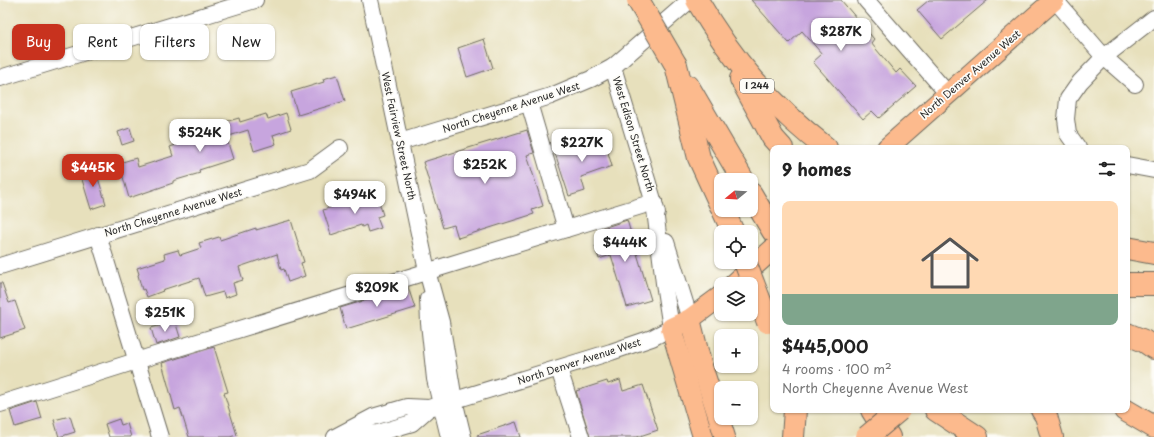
<!DOCTYPE html>
<meta charset="utf-8">
<style>
:root{--surface:#fff;--page:#f6f6f6;--text:#222;--muted:#767676;--line:#e0e0e0;--accent:#c8321e}
body{margin:0;font-family:"Playpen Sans",sans-serif;background:var(--page);color:var(--text);height:100vh;display:flex;flex-direction:column;font-size:15px;white-space:nowrap}
*{box-sizing:border-box;margin:0}
p{font-size:13px;color:var(--muted)}
.icon{flex:none;width:22px;height:22px;fill:none;stroke:currentColor;stroke-width:2;stroke-linecap:round;stroke-linejoin:round}
.map{position:relative;flex:1;overflow:hidden}
.panel{position:absolute;left:770px;top:145px;width:360px;height:268px;display:flex;flex-direction:column;background:var(--surface);border-radius:8px;box-shadow:0 1px 3px #0004}
.panel>*{flex:none}
.top-card{position:absolute;left:12px;top:24px;width:380px;height:36px;display:flex;gap:8px}
.needle{width:26px;rotate:252deg}
.fabs{position:absolute;left:714px;top:173px;display:grid;gap:8px}
.fabs a{display:grid;place-items:center;width:44px;height:44px;border-radius:8px;background:var(--surface);box-shadow:0 1px 3px #0004;font-size:20px}
.price{position:absolute;translate:-50% -34px;padding:0 9px;border-radius:8px;background:#fff;color:#222;font-size:13px;line-height:26px;filter:drop-shadow(0 1px 2px #0008)}
.price::after{content:'';position:absolute;left:50%;top:24px;width:12px;height:9px;margin-left:-6px;background:inherit;clip-path:polygon(0 0,100% 0,50% 100%)}
.price.on{background:var(--accent);color:#fff}
ul{padding:0;list-style:none}
li{display:grid;align-content:center;gap:8px;height:212px;padding:0 12px}
li+li{border-top:1px solid var(--line)}
li span{display:grid;place-items:center;height:124px;border-radius:8px;color:#555}
li>.icon{margin-inline-start:auto}
span .icon{width:72px;height:72px;fill:#fffc;stroke-width:1}
li b{font-size:17px}
h2{display:flex;justify-content:space-between;align-items:center;height:48px;padding:0 12px;font-size:17px}
.tag{padding:0 14px;border-radius:8px;background:var(--surface);box-shadow:0 1px 3px #0004;font-size:14px;line-height:36px}
.tag.on{background:var(--accent);color:#fff}
.map>svg:first-child{display:block}
.building{fill:#c7a5de}
.lines{fill:none;stroke-linecap:round;stroke-linejoin:round}
.minor-casing{stroke:#6d6a5e;stroke-width:18}
.major-casing{stroke:#6d6a5e;stroke-width:22}
.highway-casing{stroke:#6d6a5e;stroke-width:24}
.minor{stroke:#fff;stroke-width:16}
.major{stroke:#fcba8d;stroke-width:20}
.highway{stroke:#fcba8d;stroke-width:22}
.highway-bridge-casing{stroke:#6d6a5e;stroke-width:24;stroke-linecap:butt}
.highway-bridge{stroke:#fcba8d;stroke-width:22}
.labels{text-anchor:middle;stroke-width:3.5;stroke-linejoin:round;paint-order:stroke}
.shield{fill:#fdfcf7;stroke:#6a6a68;stroke-width:1}
.shield-label{font-size:9px;font-weight:bold;fill:#2b2b2b}
.street-label{font-size:10px;fill:#2b2b2b;stroke:#fdfcf7}
</style>
<div class="map">
<svg width="1154" height="437" viewBox="0 0 1154 437">
<rect width="100%" height="100%" fill="#fdfcf7"/>
<filter id="ink" filterUnits="userSpaceOnUse"><feTurbulence type="fractalNoise" baseFrequency=".025" numOctaves="2"/><feDisplacementMap in="SourceGraphic" scale="8" xChannelSelector="R" yChannelSelector="G"/><feConvolveMatrix kernelMatrix="1 2 1 2 8 2 1 2 1" color-interpolation-filters="sRGB"/></filter>
<filter id="wash" filterUnits="userSpaceOnUse"><feTurbulence type="fractalNoise" baseFrequency=".012" numOctaves="4" result="noise"/><feDisplacementMap in="SourceGraphic" scale="16" xChannelSelector="R" yChannelSelector="G"/><feGaussianBlur stdDeviation="0.9" result="paint"/><feColorMatrix in="noise" values="0 0 0 0 0 0 0 0 0 0 0 0 0 0 0 0 0 1.4 0 .05"/><feComposite in="paint" operator="in"/></filter>
<g filter="url(#wash)">
<rect width="100%" height="100%" fill="#e7e0bc"/>
<g id="blocks">
<!-- building -->
<g class="building">
<path d="M751 0H841L874 39 871 43 896 73 900 69 916 86 879 118 872 111 863 119 813 62 822 54 802 31 789 43Z"/>
<path d="M929 0H988L942 39 917 10Z"/>
<path d="M484 39 493 68 467 77 458 48Z"/>
<path d="M337 75 345 101 298 115 291 92 324 82 323 79Z"/>
<path d="M286 113 291 129 273 135 276 144 254 151 248 130 226 137 233 159 199 170 200 173 173 181V183L129 198 119 163 136 158 138 167 173 156 170 147 206 135 205 129 225 123V122L239 118 240 122 266 114 268 119Z"/>
<path d="M130 128 134 141 122 145 118 132Z"/>
<path d="M527 130 534 153 527 155 543 206 532 210 534 214 458 238 454 225 443 228 423 162Z"/>
<path d="M603 136 612 166 581 177 585 191 569 196 554 150 571 145V147Z"/>
<path d="M95 168 106 204 91 209 80 173Z"/>
<path d="M376 192 383 215 377 217 381 228 368 232 366 225 362 227 361 225 331 235 323 210Z"/>
<path d="M291 220 304 262 301 263 305 276 288 282 284 269 281 270 277 254 239 267 243 280 233 283 236 294 225 298 223 292 205 297 199 278 162 290 163 291 147 297 144 289 142 290 138 275 139 274 137 268 165 259 164 254 178 250 180 255 201 248 199 243 219 237 220 240 256 228V230Z"/>
<path d="M627 220 651 300 627 307 611 255 599 259 595 246 607 242 603 228Z"/>
<path d="M0 283H2L9 303 15 301 25 330 0 338Z"/>
<path d="M408 287 415 308 346 329 340 308Z"/>
<path d="M175 321 180 337 156 345 151 328Z"/>
<path d="M214 347 228 392 224 393 237 435 230 437H189L180 408 175 410 162 363Z"/>
<path d="M620 380 623 391 643 385 658 430 637 437H590L576 391 607 381 608 384Z"/>
<path d="M37 402 42 419 15 427 10 411Z"/>
<path d="M70 416 75 432 59 437 54 420Z"/>
<path d="M119 419 121 425 127 423 131 437H109L105 424Z"/>
<path d="M516 422 521 437H478L477 435Z"/>
</g>
</g>
</g>
<g filter="url(#ink)">
<use href="#blocks" fill-opacity="0" stroke="#6d6a5e" stroke-width="1"/>
<g class="lines">
<defs>
<g id="minor">
<path d="M370 0 427 271 441 322 454 400 463 437"/>
<path d="M866 0 948 94"/>
<path d="M1055 0 1104 57 1135 84"/>
<path d="M613 67 657 213"/>
<path d="M0 78 255 0"/>
<path d="M529 103 566 229"/>
<path d="M400 142 551 96 591 79 613 67 690 0"/>
<path d="M1078 148 1068 134 1066 119 1068 99 1080 82 1104 57 1154 18"/>
<path d="M1127 165 1154 170"/>
<path d="M98 235 160 437"/>
<path d="M666 242 690 319"/>
<path d="M0 266 310 170 340 148"/>
<path d="M428 299 429 323 435 379 449 437"/>
<path d="M559 369 581 437"/>
<path d="M0 404 152 356 654 202"/>
<path d="M335 437 373 417 407 407 429 408 611 352 652 338 671 328 664 283 654 202"/>
<path d="M342 437 378 433 412 423 429 408"/>
</g>
<g id="major">
<path d="M887 148 1054 0"/>
<path d="M734 284 773 249"/>
<path d="M690 319 701 363 725 437"/>
<path d="M703 437 671 328 690 319 721 296"/>
</g>
<g id="highway">
<path d="M697 0C732 61 771 105 826 148"/>
<path d="M676 65 699 158 721 206"/>
<path d="M741 79 773 138 782 148"/>
<path d="M688 86 743 180"/>
<path d="M751 194 773 231"/>
<path d="M723 210 733 232"/>
<path d="M1127 248 1154 253"/>
<path d="M1127 284H1154"/>
<path d="M1127 334 1144 341 1154 348"/>
<path d="M872 410 889 437"/>
<path d="M936 410 977 437"/>
<path d="M1042 410 1046 416 1052 437"/>
<path d="M1125 410 1154 427"/>
<path d="M793 437 795 410"/>
</g>
</defs>
<!-- minor casing -->
<use href="#minor" class="minor-casing"/>
<!-- major casing -->
<use href="#major" class="major-casing"/>
<!-- highway casing -->
<use href="#highway" class="highway-casing"/>
<!-- minor -->
<use href="#minor" class="minor"/>
<!-- major -->
<use href="#major" class="major"/>
<!-- highway -->
<use href="#highway" class="highway"/>
<defs>
<g id="highway-bridge">
<path d="M638 0 676 65"/>
<path d="M745 262 768 322"/>
<path d="M867 437 899 410"/>
</g>
</defs>
<!-- highway-bridge casing -->
<use href="#highway-bridge" class="highway-bridge-casing"/>
<!-- highway-bridge -->
<use href="#highway-bridge" class="highway-bridge"/>
</g>
</g>
<g class="labels">
<!-- shield labels -->
<rect class="shield" x="740" y="79" width="34" height="14" rx="3"/>
<g class="shield-label">
<text x="757" y="89">I 244</text>
</g>
<!-- street labels -->
<g class="street-label">
<text transform="translate(970 74) rotate(-41)" y="4">North Denver Avenue West</text>
<text transform="translate(511 107) rotate(-18)" y="4">North Cheyenne Avenue West</text>
<text transform="translate(634 134) rotate(73)" y="4">West Edison Street North</text>
<text transform="translate(399 136) rotate(78)" y="4">West Fairview Street North</text>
<text transform="translate(173 212) rotate(-17)" y="4">North Cheyenne Avenue West</text>
<text transform="translate(579 361) rotate(-18)" y="4">North Denver Avenue West</text>
</g>
</g>
</svg>
<div class="fabs">
<a><svg class="needle" viewBox="-14 -14 28 28"><path d="M0-13l5 13h-10z" fill="#e53935"/><path d="M0 13l5-13h-10z" fill="#767676"/></svg></a>
<a><svg class="icon" aria-label="locate" viewBox="0 0 24 24"><circle cx="12" cy="12" r="6"/><path d="M12 2v4M12 18v4M2 12h4M18 12h4"/></svg></a>
<a><svg class="icon" aria-label="layers" viewBox="0 0 24 24"><path d="M12 4l9 5-9 5-9-5zM3 14l9 5 9-5"/></svg></a>
<a>+</a>
<a>−</a>
</div>
<b class="price" style="left:841px;top:52px">$287K</b>
<b class="price" style="left:200px;top:153px">$524K</b>
<b class="price" style="left:582px;top:163px">$227K</b>
<b class="price" style="left:485px;top:185px">$252K</b>
<b class="price on" style="left:93px;top:188px">$445K</b>
<b class="price" style="left:355px;top:215px">$494K</b>
<b class="price" style="left:625px;top:263px">$444K</b>
<b class="price" style="left:377px;top:308px">$209K</b>
<b class="price" style="left:165px;top:333px">$251K</b>
<div class="top-card">
<a class="tag on">Buy</a>
<a class="tag">Rent</a>
<a class="tag">Filters</a>
<a class="tag">New</a>
</div>
<section class="panel">
<h2>9 homes<svg class="icon" aria-label="filters" viewBox="0 0 24 24"><path d="M4 7h16M4 17h16"/><circle cx="9" cy="7" r="2"/><circle cx="15" cy="17" r="2"/></svg></h2>
<ul>
<li><span style="background:linear-gradient(#ffd9b3 75%,#7fa58c 0)"><svg class="icon" aria-label="home" viewBox="0 0 24 24"><path d="M3 11l9-7 9 7M6 9v11h12V9"/></svg></span><div><b>$445,000</b><p>4 rooms · 100 m²</p><p>North Cheyenne Avenue West</p></div></li>
</ul>
</section>
</div>
